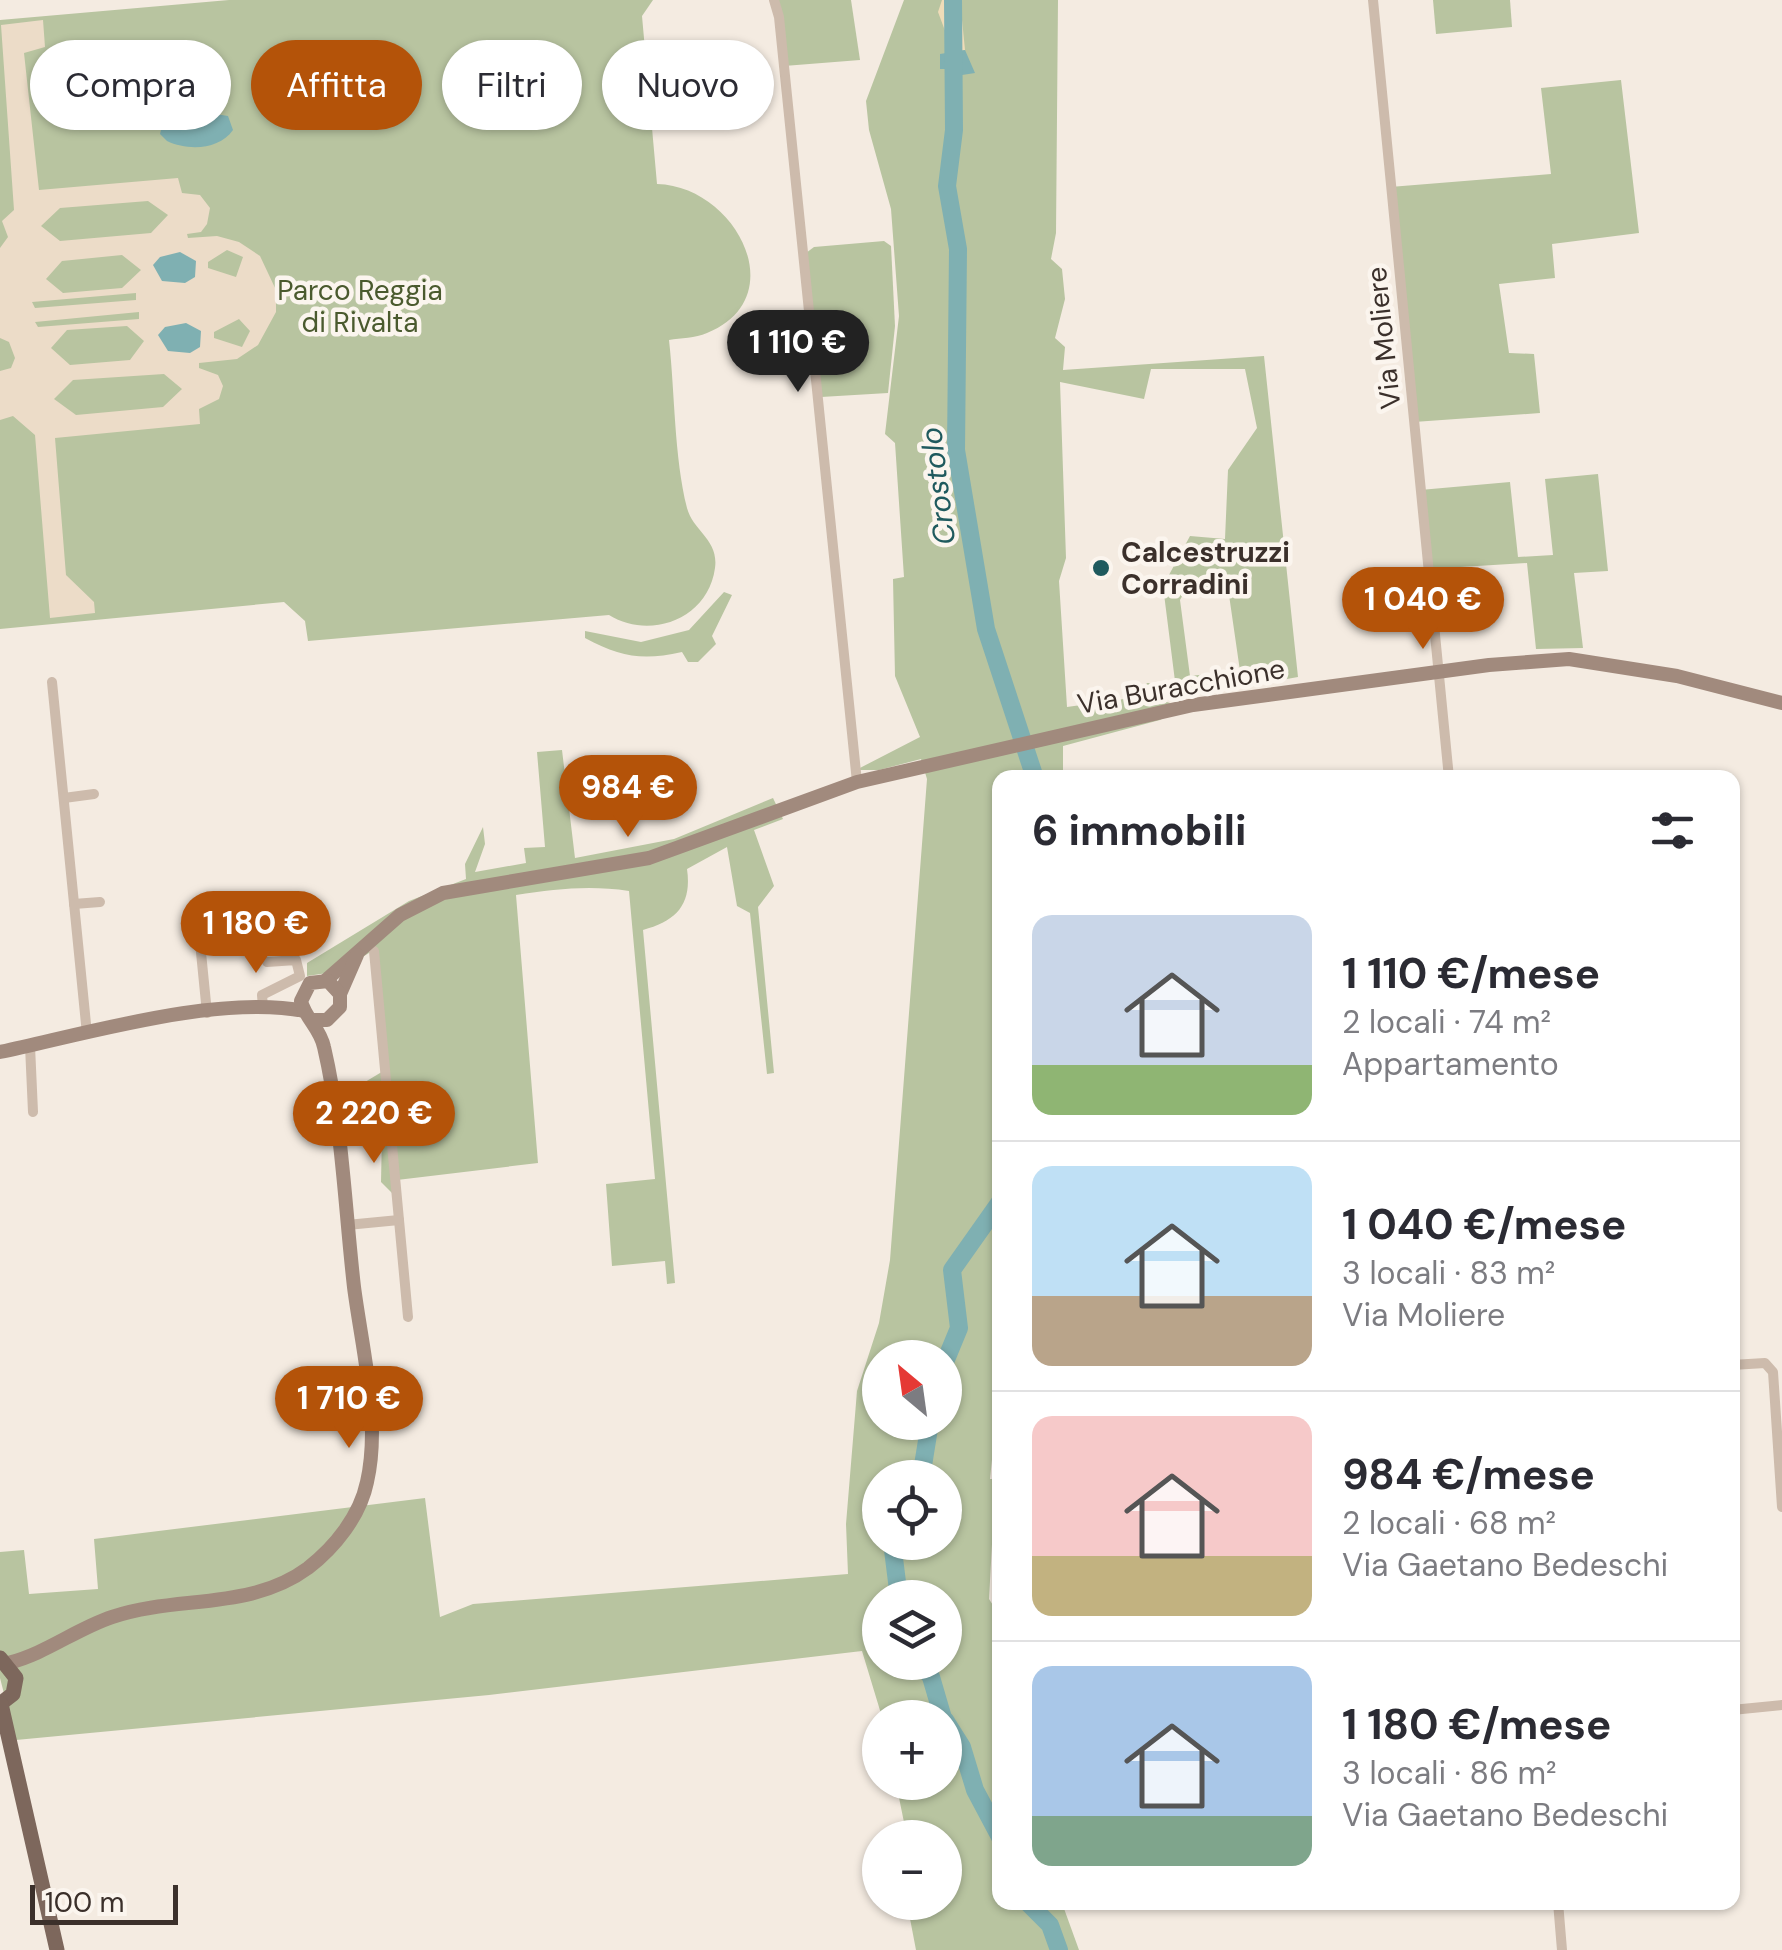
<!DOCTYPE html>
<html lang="it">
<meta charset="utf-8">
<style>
:root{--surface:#fff;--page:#f7f7f7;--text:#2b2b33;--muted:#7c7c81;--line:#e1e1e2;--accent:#b45309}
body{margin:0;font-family:"DM Sans",sans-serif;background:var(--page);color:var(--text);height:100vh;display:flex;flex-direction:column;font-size:38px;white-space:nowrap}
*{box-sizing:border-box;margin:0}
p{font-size:32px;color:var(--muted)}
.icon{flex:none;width:55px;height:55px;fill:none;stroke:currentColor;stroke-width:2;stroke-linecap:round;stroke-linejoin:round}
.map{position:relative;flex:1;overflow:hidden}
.side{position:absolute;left:992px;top:770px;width:748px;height:1140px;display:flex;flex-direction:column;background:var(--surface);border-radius:20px;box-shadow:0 2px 8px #0004}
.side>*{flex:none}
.hud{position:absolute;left:30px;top:40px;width:812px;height:90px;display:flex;gap:20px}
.needle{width:65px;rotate:331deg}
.buttons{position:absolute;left:862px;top:1340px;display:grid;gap:20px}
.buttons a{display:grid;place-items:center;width:100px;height:100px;border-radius:50%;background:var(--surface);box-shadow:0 2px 8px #0004;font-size:50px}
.scale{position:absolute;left:30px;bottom:25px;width:148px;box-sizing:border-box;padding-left:10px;border:5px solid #3b302b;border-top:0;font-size:28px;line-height:35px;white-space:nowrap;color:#3b302b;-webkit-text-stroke:8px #fbf5ee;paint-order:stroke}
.price{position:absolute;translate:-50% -85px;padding:0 22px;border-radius:35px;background:var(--accent);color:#fff;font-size:32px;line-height:65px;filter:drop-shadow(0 2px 5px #0008)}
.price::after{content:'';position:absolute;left:50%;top:60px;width:30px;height:22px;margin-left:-15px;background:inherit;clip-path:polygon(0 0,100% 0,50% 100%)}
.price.current{background:#222;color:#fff}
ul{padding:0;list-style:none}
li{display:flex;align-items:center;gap:30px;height:250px;padding:0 40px}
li+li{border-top:2px solid var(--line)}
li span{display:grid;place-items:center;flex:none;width:280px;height:200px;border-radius:20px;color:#555}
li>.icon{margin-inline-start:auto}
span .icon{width:120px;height:120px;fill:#fffc;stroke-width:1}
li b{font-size:42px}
h2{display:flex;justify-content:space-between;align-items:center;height:120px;padding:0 40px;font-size:42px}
.pill{padding:0 35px;border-radius:45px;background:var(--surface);box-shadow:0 2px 8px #0004;font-size:35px;line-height:90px}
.pill.current{background:var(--accent);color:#fff}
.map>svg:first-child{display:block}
.green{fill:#b8c4a0;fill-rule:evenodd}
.sand{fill:#efdcb8}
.plaza{fill:#ecdcc8;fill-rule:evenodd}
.water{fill:#7fb0b2}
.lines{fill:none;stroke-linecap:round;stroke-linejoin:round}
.river{stroke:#7fb0b2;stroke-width:18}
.street{stroke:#cdbbac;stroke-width:10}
.secondary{stroke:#a18a7d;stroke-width:14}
.primary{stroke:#7d675c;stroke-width:15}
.poi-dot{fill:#1f5a5e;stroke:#fbf5ee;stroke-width:4}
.labels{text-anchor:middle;stroke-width:9;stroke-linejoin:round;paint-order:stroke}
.park-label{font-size:28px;fill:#4a5a2e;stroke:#fbf5ee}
.street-label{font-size:28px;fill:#3b302b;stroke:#fbf5ee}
.poi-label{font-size:28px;font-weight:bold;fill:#3b302b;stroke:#fbf5ee;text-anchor:start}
.water-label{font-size:30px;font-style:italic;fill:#1f5a5e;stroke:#fbf5ee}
</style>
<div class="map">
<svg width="1782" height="1950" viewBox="0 0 1782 1950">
<rect width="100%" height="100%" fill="#f4ebe1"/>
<!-- green -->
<g class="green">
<path d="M229 0H653L642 16 657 184C736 186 794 298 707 333 695 338 681 338 669 340 675 394 674 456 687 508 693 531 719 540 715 568 708 620 649 640 609 615L308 641 305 621 284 602 0 629V20Z"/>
<path d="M774 0H851L860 60 784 66Z"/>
<path d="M904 0H1058L1056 233 1051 259 1062 269 1065 299 1055 338 1065 347 1063 370 1264 356 1298 677 1224 690 1223 674 1240 671 1228 588 1185 591 1180 600 1190 676 1208 674 1209 692 1177 697 1163 586 1190 536 1225 539 1228 470 1257 428 1245 369H1151L1144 399 1060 382 1066 558 1059 581 1067 707 1138 697 1147 683H1153L1157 699 1183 707 1160 720 1063 746V777L1000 778V1448L993 1450 990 1479H1000V1525L993 1526 989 1599 1000 1616V1902L1062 1903 1079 1950H916L907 1903 945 1902V1838L907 1837 896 1783 945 1782V1718L882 1717 862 1651 489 1695 16 1740 0 1678V1552L24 1550 29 1594 98 1589 94 1539 425 1498 440 1617 473 1604 848 1574 846 1524 857 1391 879 1323 890 1260 927 779 921 759 879 770H856L920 737 895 676 893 579 904 577 895 443 885 434 899 316 891 209 869 130 866 101ZM880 1358H945V1422H880ZM880 1478H945V1542H880ZM880 1598H945V1662H880Z"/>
<path d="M1433 0H1510L1512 27 1436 34Z"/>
<path d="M1621 80 1639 233 1552 244 1555 278 1499 284 1509 353 1534 354 1540 413 1414 422 1390 187 1551 174 1541 88Z"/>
<path d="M884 241 891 246 895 326 888 393 821 397 806 253 814 247Z"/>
<path d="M1598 474 1608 571 1574 573 1583 648 1536 649 1527 563 1428 569 1420 490 1510 482 1518 557 1553 555 1545 479Z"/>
<path d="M724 592 732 595 712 636 716 644 698 662H688L682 652C642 661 621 657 585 638V631L641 642 689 630Z"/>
<path d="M562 750 575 858 674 839 773 798 783 819 754 830 774 886 758 907 774 1073 767 1074 750 913 737 906 727 847 687 869C692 904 677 921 643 930L675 1283 667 1284 665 1261 612 1266 606 1184 655 1179 629 891C589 885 556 889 516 895L538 1163 397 1180V1198L381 1182 382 1134 373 1123 365 1082 385 1070 372 951 341 971 307 976V963L409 901 466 879 465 864 483 827 485 844 475 872 526 863 524 848 545 847 537 752Z"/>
</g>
<!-- sand -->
<path class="sand" d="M942 0H960L965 50 953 52 938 12Z"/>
<!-- plaza -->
<path class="plaza" d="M43 20 45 47 24 53 39 190 178 178 182 193 200 195 210 208 207 224 201 232 187 234 188 238 217 236 239 242 260 256 276 290V312L258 345 237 359 199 363V368L218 375 223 386 219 399 199 409 200 424 55 438 66 575 94 602 95 613 50 618 35 435 13 416 0 420V371L11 368 15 358 9 342 0 338V248L8 237 2 221 14 210 1 25ZM148 201 168 215 151 233 60 241 41 226 60 208ZM227 250 243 257 236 277 208 268V262ZM122 255 141 270 122 288 63 293 46 279 62 261ZM136 293V300L35 308 32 302ZM139 312V319L38 327 35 322ZM239 319 250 331 242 347 214 338V332ZM127 326 144 341 130 360 70 365 51 348 67 330ZM164 374 182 389 163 407 76 415 54 399 73 380Z"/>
<!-- water -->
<g class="water">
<path d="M965 50 975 73 962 75 955 85 945 69H940V54Z"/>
<path d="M190 110 228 116 233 130C219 150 188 151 167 141L160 134 162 126Z"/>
<path d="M180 252 196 261 195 277 185 283 162 281 153 265 160 257Z"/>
<path d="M186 323 201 331 200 347 190 353 168 351 158 335 165 327Z"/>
</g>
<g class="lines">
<!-- river -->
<g class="river">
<path d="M953 0 954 130 947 186 958 249 956 450 986 629 1035 778"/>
<path d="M945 1362 959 1328 952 1270 1000 1202"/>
<path d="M921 1478 930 1422"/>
<path d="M892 1542 899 1598"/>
<path d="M921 1662 931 1677 943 1718"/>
<path d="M945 1720 962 1747 975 1790 1000 1837"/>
<path d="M1027 1902 1050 1925 1059 1950"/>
</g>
<!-- street -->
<g class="street">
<path d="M774 0 779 17 857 782"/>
<path d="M1373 0 1449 778"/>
<path d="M52 682 87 1034"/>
<path d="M64 798 94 794"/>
<path d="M196 902 207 1013"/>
<path d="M74 904 100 902"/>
<path d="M374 951 408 1317"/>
<path d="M263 1007 262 995 300 976 296 960 267 962"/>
<path d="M30 1046 33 1112"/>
<path d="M347 1225 399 1220"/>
<path d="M1732 1365 1765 1363 1773 1372 1782 1507"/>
<path d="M1732 1710 1782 1705"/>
<path d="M1558 1902 1562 1950"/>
</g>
<!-- secondary -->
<g class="secondary">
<path d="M325 981 400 915 443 893 649 858 857 782 1193 705 1489 665 1569 659 1677 676 1782 703"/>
<path d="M340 994 357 955"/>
<path d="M0 1052C85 1034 219 994 304 1011"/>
<path d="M8 1663C45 1654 76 1629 112 1617 177 1595 250 1611 308 1568 335 1547 360 1516 367 1482 381 1421 362 1349 354 1287 345 1208 342 1124 324 1047 320 1028 305 1018 301 1001L310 983 328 981 340 994V1007L327 1020H314"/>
</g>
<!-- primary -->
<g class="primary">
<path d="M0 1658 16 1678 13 1694 0 1704"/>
<path d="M1 1704 57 1950"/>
</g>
</g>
<!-- markers -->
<circle class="poi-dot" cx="1101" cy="568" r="10"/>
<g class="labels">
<!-- park labels -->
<g class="park-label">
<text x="360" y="300">Parco Reggia<tspan x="360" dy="32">di Rivalta</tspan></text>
</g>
<!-- street labels -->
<g class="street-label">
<text transform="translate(1383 338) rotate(-96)" y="10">Via Moliere</text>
<text transform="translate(1181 686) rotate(-10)" y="10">Via Buracchione</text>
</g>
<!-- poi labels -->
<g class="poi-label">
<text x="1121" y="562">Calcestruzzi<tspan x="1121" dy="32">Corradini</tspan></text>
</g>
<!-- water labels -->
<g class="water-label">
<text transform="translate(938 486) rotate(-97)" y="10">Crostolo</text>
</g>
</g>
</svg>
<div class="buttons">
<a><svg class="needle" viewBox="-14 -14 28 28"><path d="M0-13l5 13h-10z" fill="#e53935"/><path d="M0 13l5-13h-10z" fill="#7c7c81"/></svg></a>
<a><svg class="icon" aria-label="locate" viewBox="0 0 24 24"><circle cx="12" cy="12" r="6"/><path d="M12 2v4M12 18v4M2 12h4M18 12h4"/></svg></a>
<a><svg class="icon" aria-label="layers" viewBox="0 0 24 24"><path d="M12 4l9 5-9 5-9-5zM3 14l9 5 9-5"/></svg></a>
<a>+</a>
<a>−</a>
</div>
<div class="scale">100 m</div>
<b class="price current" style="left:798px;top:395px">1 110 €</b>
<b class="price" style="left:1423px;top:652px">1 040 €</b>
<b class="price" style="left:628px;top:840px">984 €</b>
<b class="price" style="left:256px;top:976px">1 180 €</b>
<b class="price" style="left:374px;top:1166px">2 220 €</b>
<b class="price" style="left:349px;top:1451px">1 710 €</b>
<div class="hud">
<a class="pill">Compra</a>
<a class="pill current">Affitta</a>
<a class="pill">Filtri</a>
<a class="pill">Nuovo</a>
</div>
<section class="side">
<h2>6 immobili<svg class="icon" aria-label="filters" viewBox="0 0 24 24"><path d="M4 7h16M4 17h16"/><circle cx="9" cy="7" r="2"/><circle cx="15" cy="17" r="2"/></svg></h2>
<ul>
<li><span style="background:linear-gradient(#c9d6e8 75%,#8fb573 0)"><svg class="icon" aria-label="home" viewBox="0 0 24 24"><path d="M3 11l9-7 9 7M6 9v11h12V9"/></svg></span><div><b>1 110 €/mese</b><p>2 locali · 74 m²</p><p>Appartamento</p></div></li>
<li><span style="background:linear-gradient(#bfe0f5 65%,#b9a48a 0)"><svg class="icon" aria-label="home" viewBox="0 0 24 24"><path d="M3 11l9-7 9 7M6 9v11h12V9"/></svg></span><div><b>1 040 €/mese</b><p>3 locali · 83 m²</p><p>Via Moliere</p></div></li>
<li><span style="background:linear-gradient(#f6c9c9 70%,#c2b280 0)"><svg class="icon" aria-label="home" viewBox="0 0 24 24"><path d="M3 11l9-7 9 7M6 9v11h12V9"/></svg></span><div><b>984 €/mese</b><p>2 locali · 68 m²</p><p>Via Gaetano Bedeschi</p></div></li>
<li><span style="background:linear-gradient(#a9c7e8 75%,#7fa58c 0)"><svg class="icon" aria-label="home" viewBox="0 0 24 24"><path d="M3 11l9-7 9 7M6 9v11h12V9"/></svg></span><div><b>1 180 €/mese</b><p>3 locali · 86 m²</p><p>Via Gaetano Bedeschi</p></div></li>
</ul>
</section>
</div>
